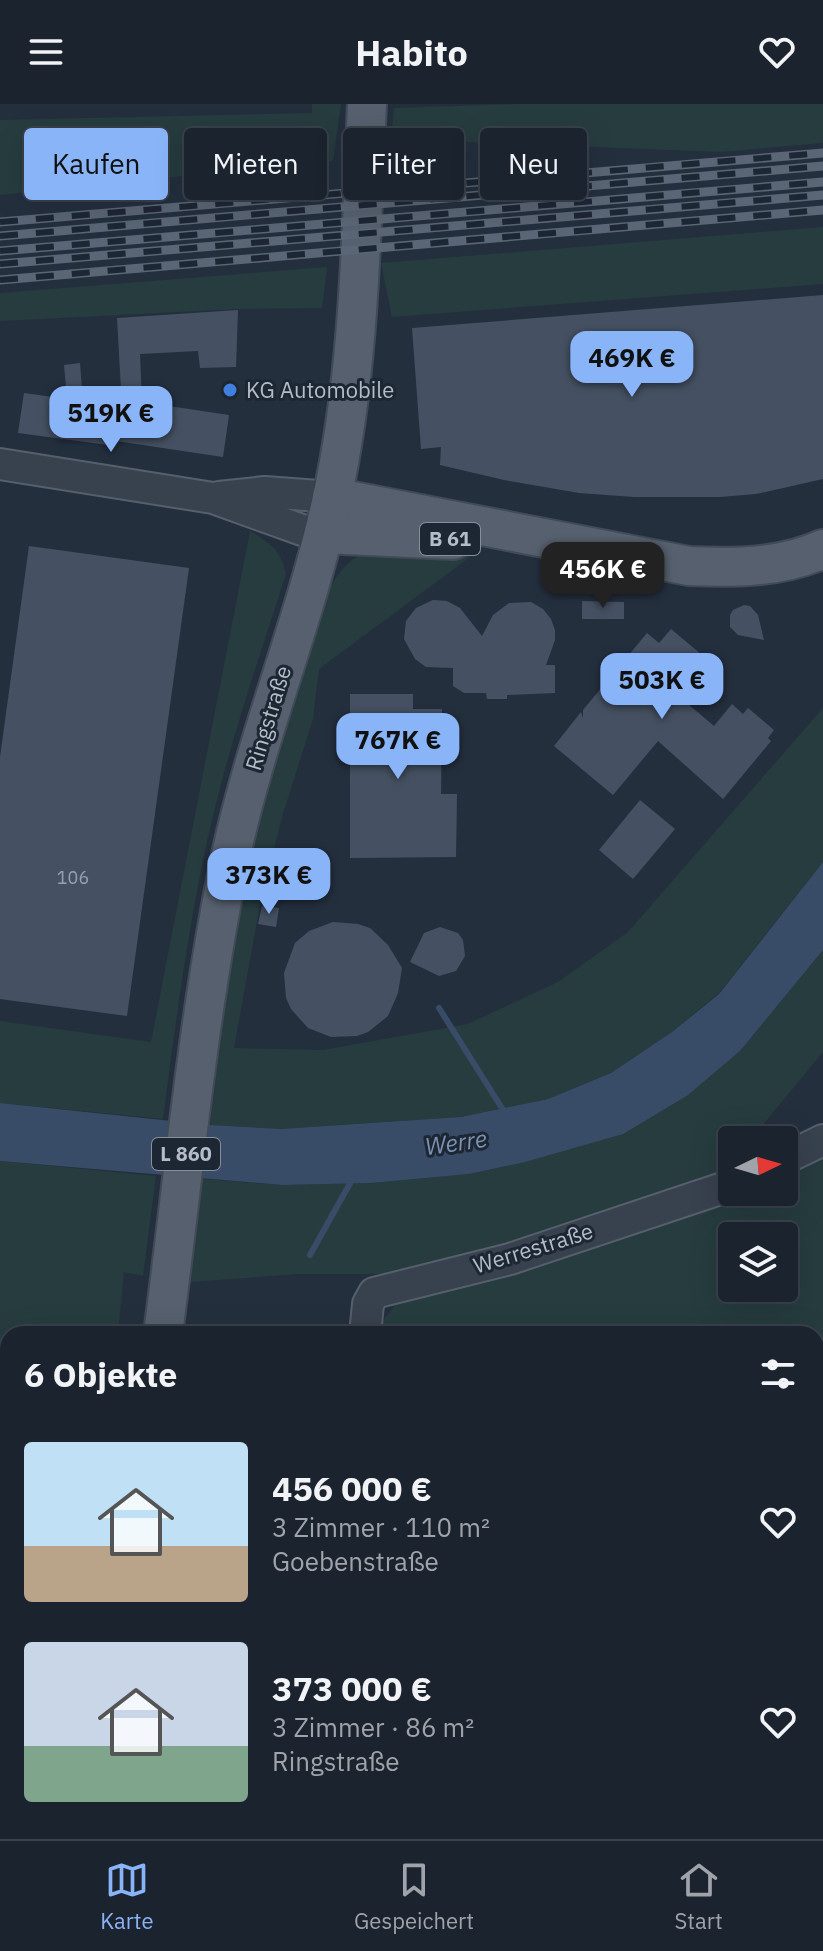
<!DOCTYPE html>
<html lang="de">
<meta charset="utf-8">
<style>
:root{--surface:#1b232e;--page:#242b36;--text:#f1f3f6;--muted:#a0a4aa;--line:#39404a;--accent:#8ab4f8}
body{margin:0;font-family:"IBM Plex Sans",sans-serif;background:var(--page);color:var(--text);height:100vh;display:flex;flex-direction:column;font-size:30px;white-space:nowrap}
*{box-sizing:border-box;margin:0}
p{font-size:26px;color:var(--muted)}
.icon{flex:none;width:44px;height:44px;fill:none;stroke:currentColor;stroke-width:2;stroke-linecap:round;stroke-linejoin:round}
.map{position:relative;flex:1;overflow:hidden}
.sheet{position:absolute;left:0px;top:1222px;width:824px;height:514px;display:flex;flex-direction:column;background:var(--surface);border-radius:24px 24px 0 0;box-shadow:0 8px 32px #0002,0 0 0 2px var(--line)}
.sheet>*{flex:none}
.hud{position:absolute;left:24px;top:24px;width:776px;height:72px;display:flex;gap:16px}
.needle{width:52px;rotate:85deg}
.controls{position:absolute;left:718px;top:1022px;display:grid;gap:16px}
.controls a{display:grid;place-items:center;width:80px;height:80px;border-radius:8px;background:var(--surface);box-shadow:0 8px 32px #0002,0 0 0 2px var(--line);font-size:40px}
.price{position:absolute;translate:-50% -68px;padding:0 18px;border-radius:16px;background:var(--accent);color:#111;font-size:26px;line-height:52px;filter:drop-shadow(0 2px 4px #0008)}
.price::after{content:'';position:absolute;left:50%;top:48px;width:24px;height:18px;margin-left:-12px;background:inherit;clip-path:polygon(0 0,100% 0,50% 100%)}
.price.selected{background:#222;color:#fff}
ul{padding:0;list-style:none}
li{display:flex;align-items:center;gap:24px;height:200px;padding:0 24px}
li span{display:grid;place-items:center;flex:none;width:224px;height:160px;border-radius:8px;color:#555}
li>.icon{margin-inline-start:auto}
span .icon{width:96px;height:96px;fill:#fffc;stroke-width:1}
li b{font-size:34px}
h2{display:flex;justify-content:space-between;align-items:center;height:96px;padding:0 24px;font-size:34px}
.tag{padding:0 28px;border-radius:8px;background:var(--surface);box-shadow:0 8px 32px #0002,0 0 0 2px var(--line);font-size:28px;line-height:72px}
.tag.selected{background:var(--accent);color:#111}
header{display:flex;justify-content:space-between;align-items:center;height:104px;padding:0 24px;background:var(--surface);font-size:36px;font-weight:700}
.tabs{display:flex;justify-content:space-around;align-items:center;height:112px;border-top:2px solid var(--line);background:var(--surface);font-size:22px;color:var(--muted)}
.tabs a{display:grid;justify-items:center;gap:4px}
.tabs .selected{color:var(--accent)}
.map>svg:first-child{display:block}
.green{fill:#263c3f;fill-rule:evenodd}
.water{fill:#394c67}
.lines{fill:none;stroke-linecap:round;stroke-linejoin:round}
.stream{stroke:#394c67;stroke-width:6}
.building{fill:#455162}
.minor-casing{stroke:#565f6c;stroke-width:34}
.major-casing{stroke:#414a57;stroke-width:42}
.minor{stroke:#38414e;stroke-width:30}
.major{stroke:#56606e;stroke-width:38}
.rail-casing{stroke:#5a6575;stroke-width:9}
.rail{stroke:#1d2633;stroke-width:6;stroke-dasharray:18;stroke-linecap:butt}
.shop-dot{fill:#3f7fe0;stroke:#1d2633;stroke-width:3}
.labels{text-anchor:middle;stroke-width:6;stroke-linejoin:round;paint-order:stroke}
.number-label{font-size:18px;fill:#98a1af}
.shield{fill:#1d2633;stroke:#878f9c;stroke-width:2}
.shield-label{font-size:20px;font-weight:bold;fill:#b4bcc9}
.poi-label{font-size:22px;fill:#b4bcc9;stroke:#1d2633;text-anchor:start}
.street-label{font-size:22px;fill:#b4bcc9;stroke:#1d2633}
.water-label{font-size:24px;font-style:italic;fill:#7c92b1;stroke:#1d2633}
</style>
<header><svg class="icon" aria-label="menu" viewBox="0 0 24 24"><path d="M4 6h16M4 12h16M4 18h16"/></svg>Habito<svg class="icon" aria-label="heart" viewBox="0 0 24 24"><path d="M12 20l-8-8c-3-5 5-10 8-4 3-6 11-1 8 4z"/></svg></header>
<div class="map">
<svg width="823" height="1735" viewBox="0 0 823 1735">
<rect width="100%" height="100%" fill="#242f3e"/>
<!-- green -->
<g class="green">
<path d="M312 0H341L333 57 0 91V16L312 9Z"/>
<path d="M516 0H823V39L720 48 391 35 394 4Z"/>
<path d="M823 123V180L392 213 381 159Z"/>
<path d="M327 163 322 204 238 205 0 217V189Z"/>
<path d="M250 427C270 439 282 447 286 470 258 557 228 644 208 733 188 825 175 921 163 1015L0 999V917L151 938Z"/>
<path d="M458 445 470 453 319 565 313 615 282 713 260 801 234 944 323 946 468 920 558 878 628 828 823 604V758L719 889 672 928 611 969 548 995 461 1013 281 1025 210 1021C221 933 227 842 247 756 268 667 297 580 325 493 332 479 339 467 351 457 373 439 431 446 458 445Z"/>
<path d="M823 846V948L761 1023 768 1036H732V1072L418 1170H299L189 1178 202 1075 282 1081 371 1079 469 1070 525 1058 688 991 740 947Z"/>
<path d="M823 1043V1685L816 1686V1230H375V1228L394 1202 722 1100 741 1088H784V1060ZM732 1132H784V1184H732Z"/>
<path d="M0 1057 156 1072 143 1172 124 1168 118 1230H8V1447H0Z"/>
<path d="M123 1728H215L216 1735H124Z"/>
</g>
<!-- water -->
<path class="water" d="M823 758V846L740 947 688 991 623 1030 525 1058 469 1070 371 1079 282 1081 0 1057V999L210 1021 281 1025 461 1013 548 995 611 969 672 928 719 890Z"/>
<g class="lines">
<!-- stream -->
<g class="stream">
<path d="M439 904 505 1009"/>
<path d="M310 1151 353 1074"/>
</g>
</g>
<!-- building -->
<g class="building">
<path d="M823 191V375L756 390 720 393H634L579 389 504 376 440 361 441 343 421 345 412 224Z"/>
<path d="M238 206 236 263 200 264 198 247 140 250 142 298 229 311 223 353 109 336 108 341 18 329 24 289 67 295 64 261 80 259 83 298 122 303 117 214Z"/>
<path d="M29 442 189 464 127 912 0 895V653Z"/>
<path d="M433 496 447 497 460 504 482 532 493 511 509 499 531 498 543 505 551 515 555 526V536L546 561H555V589L507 591V595H487L486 589H464L453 582V564L426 563 415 555 404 535 406 517 416 504Z"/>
<path d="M582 497 624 498V515H582Z"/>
<path d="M744 501 750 502 758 511 764 536 738 531 730 523V511L733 506Z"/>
<path d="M671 525 714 561 702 575 706 578 688 600 714 622 732 600 743 610 748 604 774 626 768 634 771 637 723 695 658 637 613 691 554 642 581 608 583 614V606L647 529 659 539Z"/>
<path d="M350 590H413V605H442L441 690H457L456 753 350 754Z"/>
<path d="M640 696 675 725 633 775 599 746Z"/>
<path d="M262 802 279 804 276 823 258 820Z"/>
<path d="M333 818 358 820 370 824 388 841 402 864 398 889 388 912 368 928 357 932 331 933 308 924 291 905 286 894 284 869 295 839 309 827Z"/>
<path d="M440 823 458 829 463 836 465 852 456 867 439 872 410 858 424 829Z"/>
</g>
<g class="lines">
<defs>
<g id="minor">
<path d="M0 360 213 394 302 426 324 430"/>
<path d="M219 393 265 388 332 393"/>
<path d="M784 1055 823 1036"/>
<path d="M365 1230 368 1200 374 1189 510 1155 732 1081"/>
<path d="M411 1728 412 1735"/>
</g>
<g id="major">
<path d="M332 393 689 462C734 464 781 464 823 445"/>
<path d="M324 430 453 436"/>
<path d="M163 1230C184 1070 198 909 231 751 257 630 306 515 332 394 360 265 361 131 367 0"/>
<path d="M816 1712 823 1711"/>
<path d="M97 1735V1728"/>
<path d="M661 1735 709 1728"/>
</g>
</defs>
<!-- minor casing -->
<use href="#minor" class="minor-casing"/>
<!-- major casing -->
<use href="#major" class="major-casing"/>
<!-- minor -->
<use href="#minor" class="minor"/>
<!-- major -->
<use href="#major" class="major"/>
<defs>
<g id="rail">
<path d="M0 118 823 49"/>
<path d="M0 132 823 62"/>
<path d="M0 147 823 78"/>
<path d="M0 160 823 91"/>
<path d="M0 176 823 106"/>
</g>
</defs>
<!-- rail casing -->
<use href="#rail" class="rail-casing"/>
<!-- rail -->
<use href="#rail" class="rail"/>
</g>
<!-- markers -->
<circle class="shop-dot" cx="230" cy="286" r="8"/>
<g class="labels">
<!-- number labels -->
<g class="number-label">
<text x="73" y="780">106</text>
</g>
<!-- shield labels -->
<g class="shield">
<rect x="420" y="419" width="60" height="32" rx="6"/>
<rect x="152" y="1034" width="68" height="32" rx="6"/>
</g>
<g class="shield-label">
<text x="450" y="442">B 61</text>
<text x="186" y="1057">L 860</text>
</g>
<!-- poi labels -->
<g class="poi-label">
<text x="246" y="294">KG Automobile</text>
</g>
<!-- street labels -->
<g class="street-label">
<text transform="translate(268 614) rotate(-73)" y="8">Ringstraße</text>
<text transform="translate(533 1144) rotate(-17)" y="8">Werrestraße</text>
</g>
<!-- water labels -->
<g class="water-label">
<text transform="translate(456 1039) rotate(-8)" y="8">Werre</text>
</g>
</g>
</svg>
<div class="controls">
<a><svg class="needle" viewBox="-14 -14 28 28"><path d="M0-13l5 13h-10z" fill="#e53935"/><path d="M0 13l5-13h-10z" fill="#a0a4aa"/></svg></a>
<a><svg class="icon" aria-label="layers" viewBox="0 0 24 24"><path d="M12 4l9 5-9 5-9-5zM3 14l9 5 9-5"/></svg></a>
</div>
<b class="price" style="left:632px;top:295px">469K €</b>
<b class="price" style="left:111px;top:350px">519K €</b>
<b class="price selected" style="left:603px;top:506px">456K €</b>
<b class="price" style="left:662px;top:617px">503K €</b>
<b class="price" style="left:398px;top:677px">767K €</b>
<b class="price" style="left:269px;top:812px">373K €</b>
<div class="hud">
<a class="tag selected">Kaufen</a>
<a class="tag">Mieten</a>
<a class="tag">Filter</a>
<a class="tag">Neu</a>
</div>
<section class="sheet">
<h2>6 Objekte<svg class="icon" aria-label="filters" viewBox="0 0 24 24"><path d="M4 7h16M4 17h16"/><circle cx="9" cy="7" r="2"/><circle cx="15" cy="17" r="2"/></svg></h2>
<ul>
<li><span style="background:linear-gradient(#bfe0f5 65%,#b9a48a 0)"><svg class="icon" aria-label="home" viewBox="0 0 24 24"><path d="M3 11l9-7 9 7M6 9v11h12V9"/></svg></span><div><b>456 000 €</b><p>3 Zimmer · 110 m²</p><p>Goebenstraße</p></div><svg class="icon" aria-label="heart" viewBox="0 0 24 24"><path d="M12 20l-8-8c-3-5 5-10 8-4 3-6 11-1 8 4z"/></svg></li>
<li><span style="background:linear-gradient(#c9d6e8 65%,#7fa58c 0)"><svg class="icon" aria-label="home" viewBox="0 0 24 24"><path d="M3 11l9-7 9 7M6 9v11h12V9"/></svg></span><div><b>373 000 €</b><p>3 Zimmer · 86 m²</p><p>Ringstraße</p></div><svg class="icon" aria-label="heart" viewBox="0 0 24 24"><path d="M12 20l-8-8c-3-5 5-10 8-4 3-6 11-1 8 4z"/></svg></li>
</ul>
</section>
</div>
<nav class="tabs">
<a class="selected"><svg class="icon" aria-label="map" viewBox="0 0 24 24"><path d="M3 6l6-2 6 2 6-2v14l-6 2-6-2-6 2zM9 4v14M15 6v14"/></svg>Karte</a>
<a><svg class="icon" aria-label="saved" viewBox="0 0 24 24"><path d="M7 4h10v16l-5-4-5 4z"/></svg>Gespeichert</a>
<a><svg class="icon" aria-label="home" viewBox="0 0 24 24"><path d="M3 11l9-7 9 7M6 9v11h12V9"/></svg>Start</a>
</nav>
